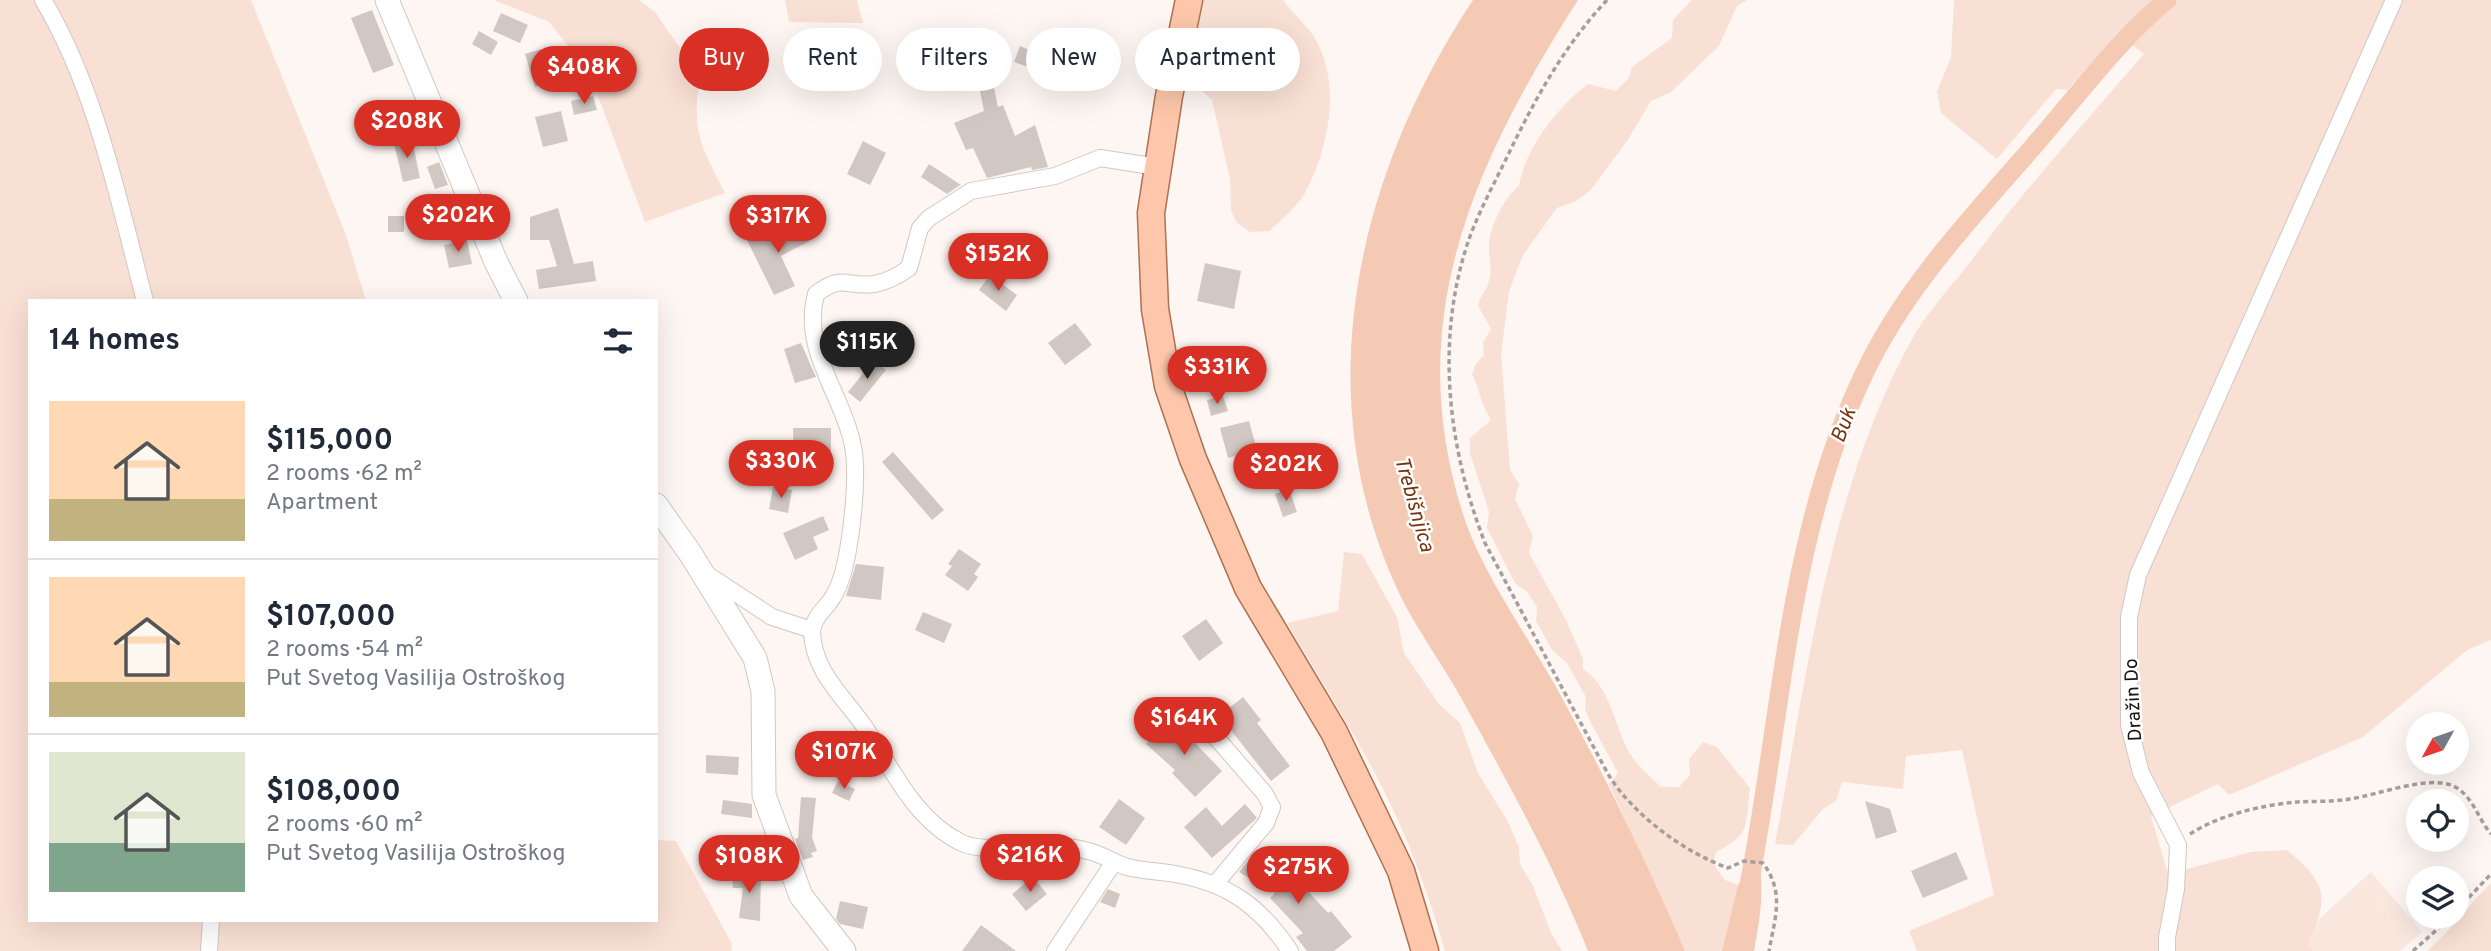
<!DOCTYPE html>
<meta charset="utf-8">
<style>
:root{--surface:#fff;--page:#f2f2f3;--text:#1f2937;--muted:#747a83;--line:#e0e1e3;--accent:#d93025}
body{margin:0;font-family:Overpass,sans-serif;background:var(--page);color:var(--text);height:100vh;display:flex;flex-direction:column;font-size:26px;white-space:nowrap}
*{box-sizing:border-box;margin:0}
p{font-size:23px;color:var(--muted)}
.icon{flex:none;width:38px;height:38px;fill:none;stroke:currentColor;stroke-width:2;stroke-linecap:round;stroke-linejoin:round}
.map{position:relative;flex:1;overflow:hidden}
.drawer{position:absolute;left:28px;top:299px;width:630px;height:623px;display:flex;flex-direction:column;background:var(--surface);border-radius:0px;box-shadow:0 7px 28px #0002}
.drawer>*{flex:none}
.top-card{position:absolute;left:679px;top:28px;width:665px;height:63px;display:flex;gap:14px}
.needle{width:46px;rotate:230deg}
.buttons{position:absolute;left:2406px;top:712px;display:grid;gap:14px}
.buttons a{display:grid;place-items:center;width:63px;height:63px;border-radius:50%;background:var(--surface);box-shadow:0 7px 28px #0002;font-size:35px}
.price{position:absolute;translate:-50% -60px;padding:0 16px;border-radius:24px;background:var(--accent);color:#fff;font-size:23px;line-height:46px;filter:drop-shadow(0 2px 4px #0008)}
.price::after{content:'';position:absolute;left:50%;top:42px;width:21px;height:16px;margin-left:-10px;background:inherit;clip-path:polygon(0 0,100% 0,50% 100%)}
.price.current{background:#222;color:#fff}
ul{padding:0;list-style:none}
li{display:flex;align-items:center;gap:21px;height:175px;padding:0 21px}
li+li{border-top:2px solid var(--line)}
li span{display:grid;place-items:center;flex:none;width:196px;height:140px;border-radius:0px;color:#555}
li>.icon{margin-inline-start:auto}
span .icon{width:84px;height:84px;fill:#fffc;stroke-width:1}
li b{font-size:30px}
h2{display:flex;justify-content:space-between;align-items:center;height:84px;padding:0 21px;font-size:30px}
.chip{padding:0 24px;border-radius:32px;background:var(--surface);box-shadow:0 7px 28px #0002;font-size:24px;line-height:63px}
.chip.current{background:var(--accent);color:#fff}
.map>svg:first-child{display:block}
.built{fill:#fae8df}
.green{fill:#f9e0d4}
.water{fill:#f5cab4}
.lines{fill:none;stroke-linecap:round;stroke-linejoin:round}
.canal{stroke:#f5cab4;stroke-width:19}
.building{fill:#d2c8c3}
.street-casing{stroke:#d1c7c3;stroke-width:18}
.secondary-casing{stroke:#d1c7c3;stroke-width:25}
.primary-casing{stroke:#ad7151;stroke-width:29}
.path{stroke:#a59f9c;stroke-width:3.5;stroke-dasharray:5 3.5;stroke-linecap:butt}
.street{stroke:#fff;stroke-width:16}
.secondary{stroke:#fff;stroke-width:23}
.primary{stroke:#fec7ab;stroke-width:26}
.labels{text-anchor:middle;stroke-width:5;stroke-linejoin:round;paint-order:stroke}
.street-label{font-size:19px;fill:#181513;stroke:#fff}
.water-label{font-size:21px;font-style:italic;fill:#74350f;stroke:#fff}
</style>
<div class="map">
<svg width="2491" height="951" viewBox="0 0 2491 951">
<rect width="100%" height="100%" fill="#fef6f2"/>
<!-- built -->
<path class="built" d="M2371 872 2422 932 2400 951H2314L2308 945 2319 919Z"/>
<!-- green -->
<g class="green">
<path d="M0 0H251L346 235 366 301H30V920H656V840L676 841 731 942 732 951H0Z"/>
<path d="M494 0H639L655 12 700 77C691 132 701 145 725 193L645 222 589 72 549 22Z"/>
<path d="M785 0H857L863 23 789 22Z"/>
<path d="M1204 0H1283C1292 13 1305 23 1314 37 1342 81 1329 148 1306 191 1298 206 1282 220 1269 231L1250 232 1236 222 1231 210 1230 179 1212 100 1187 77Z"/>
<path d="M1692 0H1747L1737 6 1719 46 1671 92 1651 101 1627 141 1590 191 1576 201 1557 208 1523 255 1509 291 1501 354 1510 470 1519 484 1515 499 1533 536 1529 553 1566 620 1583 659V669C1610 686 1614 724 1628 750 1636 765 1649 776 1661 787H1679L1690 775 1689 759 1703 742 1717 747 1750 788C1745 825 1752 834 1716 852L1713 864 1725 880 1738 885 1722 951H1685L1609 784 1618 773 1592 725 1585 709 1586 697 1567 663 1552 650 1536 621 1537 607 1527 592 1515 583 1487 528 1489 512 1470 453V438L1491 420C1481 405 1480 390 1472 374L1476 364 1484 355 1483 342 1491 329 1478 306C1480 295 1488 289 1490 277 1492 266 1488 255 1489 244 1490 226 1505 196 1519 186 1525 148 1558 107 1588 84L1616 91 1628 79 1632 67 1672 38 1673 20Z"/>
<path d="M1954 0H2491V640L2467 650 2363 737 2229 795 2218 784 2151 816 2168 874 2251 852 2287 850C2328 884 2329 896 2308 945L2314 951H1917L1909 931 1994 895 1962 750 1906 756 1903 789 1842 782 1836 801 1823 809 1793 845 1775 844C1807 675 1829 485 1915 334 1929 310 1950 288 1967 266 2022 193 2083 124 2144 54L2119 35 2067 90 2056 89 1997 159 1941 113 1937 92 1951 57Z"/>
<path d="M1344 552 1362 554 1397 617 1404 653 1439 704 1460 723 1478 773 1507 820 1519 847 1520 864 1533 886 1551 933 1562 951H1445C1431 903 1415 855 1393 810 1363 745 1323 685 1287 623L1338 611Z"/>
<path d="M2491 883V951H2427C2451 931 2468 905 2491 883Z"/>
</g>
<!-- water -->
<g class="water">
<path d="M1473 0H1578C1474 163 1400 321 1464 517 1482 572 1526 634 1555 685 1603 772 1646 860 1685 951H1588C1553 863 1506 779 1460 696 1442 664 1420 634 1403 601 1304 402 1355 178 1473 0Z"/>
<path d="M1750 866 1760 868C1764 898 1759 922 1754 951H1722L1738 885Z"/>
</g>
<g class="lines">
<!-- canal -->
<path class="canal" d="M1748 890C1782 718 1787 537 1863 376 1903 290 1970 219 2032 148 2074 100 2118 40 2167 0"/>
</g>
<!-- building -->
<g class="building">
<path d="M372 10 394 65 373 73 351 18Z"/>
<path d="M501 13 528 25 520 43 493 31Z"/>
<path d="M479 31 498 42 491 55 472 44Z"/>
<path d="M1020 46 1039 54 1034 69 1014 62Z"/>
<path d="M541 49 551 83 535 87 525 54Z"/>
<path d="M992 78 998 107 1003 105 1015 136 1035 125 1048 167 1032 170 1031 167 987 178 973 148 966 150 954 123 984 111 978 81Z"/>
<path d="M593 96 597 110 574 115 571 101Z"/>
<path d="M561 111 568 141 543 147 535 117Z"/>
<path d="M412 139 420 178 403 182 394 143Z"/>
<path d="M863 141 886 153 870 185 847 174Z"/>
<path d="M439 162 448 185 435 189 427 167Z"/>
<path d="M929 164 961 185H960L947 194 921 177Z"/>
<path d="M558 208 574 264 593 261 596 281 539 289 536 270 557 266 549 240H530V217Z"/>
<rect x="388" y="216" width="16" height="16"/>
<path d="M803 223 813 239 781 256 795 286 774 295 747 240 774 226 780 237Z"/>
<path d="M467 240 472 264 449 268 444 245Z"/>
<path d="M1205 263 1241 271 1234 309 1197 301Z"/>
<path d="M990 275 1017 295 1006 311 979 290Z"/>
<path d="M1075 323 1092 345 1065 365 1048 343Z"/>
<path d="M837 337 844 349 831 357 827 342Z"/>
<path d="M801 343 816 377 795 383 784 349Z"/>
<path d="M874 360 886 370 860 402 848 392Z"/>
<path d="M1223 396 1228 411 1211 416 1207 400Z"/>
<path d="M1249 421 1257 450 1228 458 1220 428Z"/>
<path d="M793 428H831V459L794 460Z"/>
<path d="M893 452 944 510 932 520 882 462Z"/>
<path d="M773 487 792 490 788 513 769 509Z"/>
<path d="M1289 489 1297 512 1283 517 1275 494Z"/>
<path d="M823 516 829 530 813 537 818 549 795 560 783 533Z"/>
<path d="M959 549 981 564 974 574 978 577 968 591 945 575 952 566 948 564Z"/>
<path d="M856 564 884 567 881 600 846 596Z"/>
<path d="M923 612 952 624 944 643 915 630Z"/>
<path d="M1206 619 1223 643 1199 661 1182 636Z"/>
<path d="M1243 697 1261 720 1257 723 1290 766 1271 781 1230 729 1233 726 1223 713Z"/>
<path d="M1170 717 1222 771 1195 797 1172 773 1175 770 1146 744Z"/>
<path d="M706 755 739 757 738 775 706 773Z"/>
<path d="M838 781 855 789 849 801 832 793Z"/>
<path d="M801 797 816 798 812 837 817 851 811 853 813 857 803 860 795 839 798 838Z"/>
<path d="M1119 799 1145 818 1126 845 1099 827Z"/>
<path d="M723 800 752 804V818L721 814Z"/>
<path d="M1865 801 1890 809 1897 832 1876 839Z"/>
<path d="M1245 804 1257 818 1212 858 1184 827 1206 807 1222 826Z"/>
<path d="M1255 852 1294 876 1328 913 1331 911 1352 937 1334 951H1307L1296 937 1303 933 1270 898 1275 893 1239 872Z"/>
<path d="M1956 852 1968 879 1923 898 1911 871Z"/>
<path d="M732 874H761L760 921 739 918 743 888H733Z"/>
<path d="M1033 877 1047 894 1026 911 1012 894Z"/>
<path d="M1108 889 1120 894 1115 908 1100 902Z"/>
<path d="M840 901 868 907 863 929 840 924 836 919Z"/>
<path d="M981 925 1016 951H962Z"/>
</g>
<g class="lines">
<defs>
<g id="street">
<path d="M43 0C96 88 119 202 145 301"/>
<path d="M705 573 772 617 812 630C817 611 826 610 834 595 850 569 856 495 855 464 853 404 799 356 816 294 844 273 845 288 874 284 887 282 898 276 909 268L920 228 929 218 971 191 1055 176 1100 158 1158 167"/>
<path d="M812 630C812 670 843 696 864 726 892 768 914 820 962 843 986 854 1015 842 1041 844 1056 845 1073 847 1088 851 1102 854 1114 863 1127 867 1142 871 1159 871 1175 874 1228 883 1260 906 1290 951"/>
<path d="M1200 719 1265 794 1272 807 1266 823 1216 883"/>
<path d="M209 951 211 920"/>
<path d="M1055 951 1114 862"/>
<path d="M2167 951V937L2176 889 2178 845 2141 773 2129 725V617L2138 575 2394 0"/>
</g>
<g id="secondary">
<path d="M387 0 496 262 516 301"/>
<path d="M656 505 690 553 755 658 763 691 764 795 801 896 844 951"/>
</g>
<path id="primary" d="M1189 0 1169 96 1151 213 1155 309 1168 386 1193 459 1248 588 1334 732 1401 871 1425 951"/>
</defs>
<!-- street casing -->
<use href="#street" class="street-casing"/>
<!-- secondary casing -->
<use href="#secondary" class="secondary-casing"/>
<!-- primary casing -->
<use href="#primary" class="primary-casing"/>
<!-- path -->
<g class="path">
<path d="M1607 0C1564 46 1535 99 1508 155 1494 184 1478 213 1468 242 1435 341 1448 448 1485 543L1608 774C1633 815 1684 852 1728 868L1744 861 1763 863C1785 893 1775 917 1769 951"/>
<path d="M2190 834C2219 815 2262 805 2297 802 2314 801 2333 802 2350 799 2377 795 2425 776 2451 785 2472 793 2478 819 2491 834"/>
<path d="M2457 910 2491 874"/>
<path d="M2413 951 2451 917"/>
</g>
<!-- street -->
<use href="#street" class="street"/>
<!-- secondary -->
<use href="#secondary" class="secondary"/>
<!-- primary -->
<use href="#primary" class="primary"/>
</g>
<g class="labels">
<!-- street labels -->
<g class="street-label">
<text transform="translate(2132 700) rotate(-93)" y="7">Dražin Do</text>
</g>
<!-- water labels -->
<g class="water-label">
<text transform="translate(1843 425) rotate(-69)" y="7">Buk</text>
<text transform="translate(1415 504) rotate(74)" y="7">Trebišnjica</text>
</g>
</g>
</svg>
<div class="buttons">
<a><svg class="needle" viewBox="-14 -14 28 28"><path d="M0-13l5 13h-10z" fill="#e53935"/><path d="M0 13l5-13h-10z" fill="#747a83"/></svg></a>
<a><svg class="icon" aria-label="locate" viewBox="0 0 24 24"><circle cx="12" cy="12" r="6"/><path d="M12 2v4M12 18v4M2 12h4M18 12h4"/></svg></a>
<a><svg class="icon" aria-label="layers" viewBox="0 0 24 24"><path d="M12 4l9 5-9 5-9-5zM3 14l9 5 9-5"/></svg></a>
</div>
<b class="price" style="left:584px;top:106px">$408K</b>
<b class="price" style="left:407px;top:160px">$208K</b>
<b class="price" style="left:458px;top:254px">$202K</b>
<b class="price" style="left:778px;top:255px">$317K</b>
<b class="price" style="left:998px;top:293px">$152K</b>
<b class="price current" style="left:867px;top:381px">$115K</b>
<b class="price" style="left:1217px;top:406px">$331K</b>
<b class="price" style="left:781px;top:500px">$330K</b>
<b class="price" style="left:1286px;top:503px">$202K</b>
<b class="price" style="left:1184px;top:757px">$164K</b>
<b class="price" style="left:844px;top:791px">$107K</b>
<b class="price" style="left:1030px;top:894px">$216K</b>
<b class="price" style="left:749px;top:895px">$108K</b>
<b class="price" style="left:1298px;top:906px">$275K</b>
<div class="top-card">
<a class="chip current">Buy</a>
<a class="chip">Rent</a>
<a class="chip">Filters</a>
<a class="chip">New</a>
<a class="chip">Apartment</a>
</div>
<section class="drawer">
<h2>14 homes<svg class="icon" aria-label="filters" viewBox="0 0 24 24"><path d="M4 7h16M4 17h16"/><circle cx="9" cy="7" r="2"/><circle cx="15" cy="17" r="2"/></svg></h2>
<ul>
<li><span style="background:linear-gradient(#ffd9b3 70%,#c2b280 0)"><svg class="icon" aria-label="home" viewBox="0 0 24 24"><path d="M3 11l9-7 9 7M6 9v11h12V9"/></svg></span><div><b>$115,000</b><p>2 rooms · 62 m²</p><p>Apartment</p></div></li>
<li><span style="background:linear-gradient(#ffd9b3 75%,#c2b280 0)"><svg class="icon" aria-label="home" viewBox="0 0 24 24"><path d="M3 11l9-7 9 7M6 9v11h12V9"/></svg></span><div><b>$107,000</b><p>2 rooms · 54 m²</p><p>Put Svetog Vasilija Ostroškog</p></div></li>
<li><span style="background:linear-gradient(#dfe7d0 65%,#7fa58c 0)"><svg class="icon" aria-label="home" viewBox="0 0 24 24"><path d="M3 11l9-7 9 7M6 9v11h12V9"/></svg></span><div><b>$108,000</b><p>2 rooms · 60 m²</p><p>Put Svetog Vasilija Ostroškog</p></div></li>
</ul>
</section>
</div>
